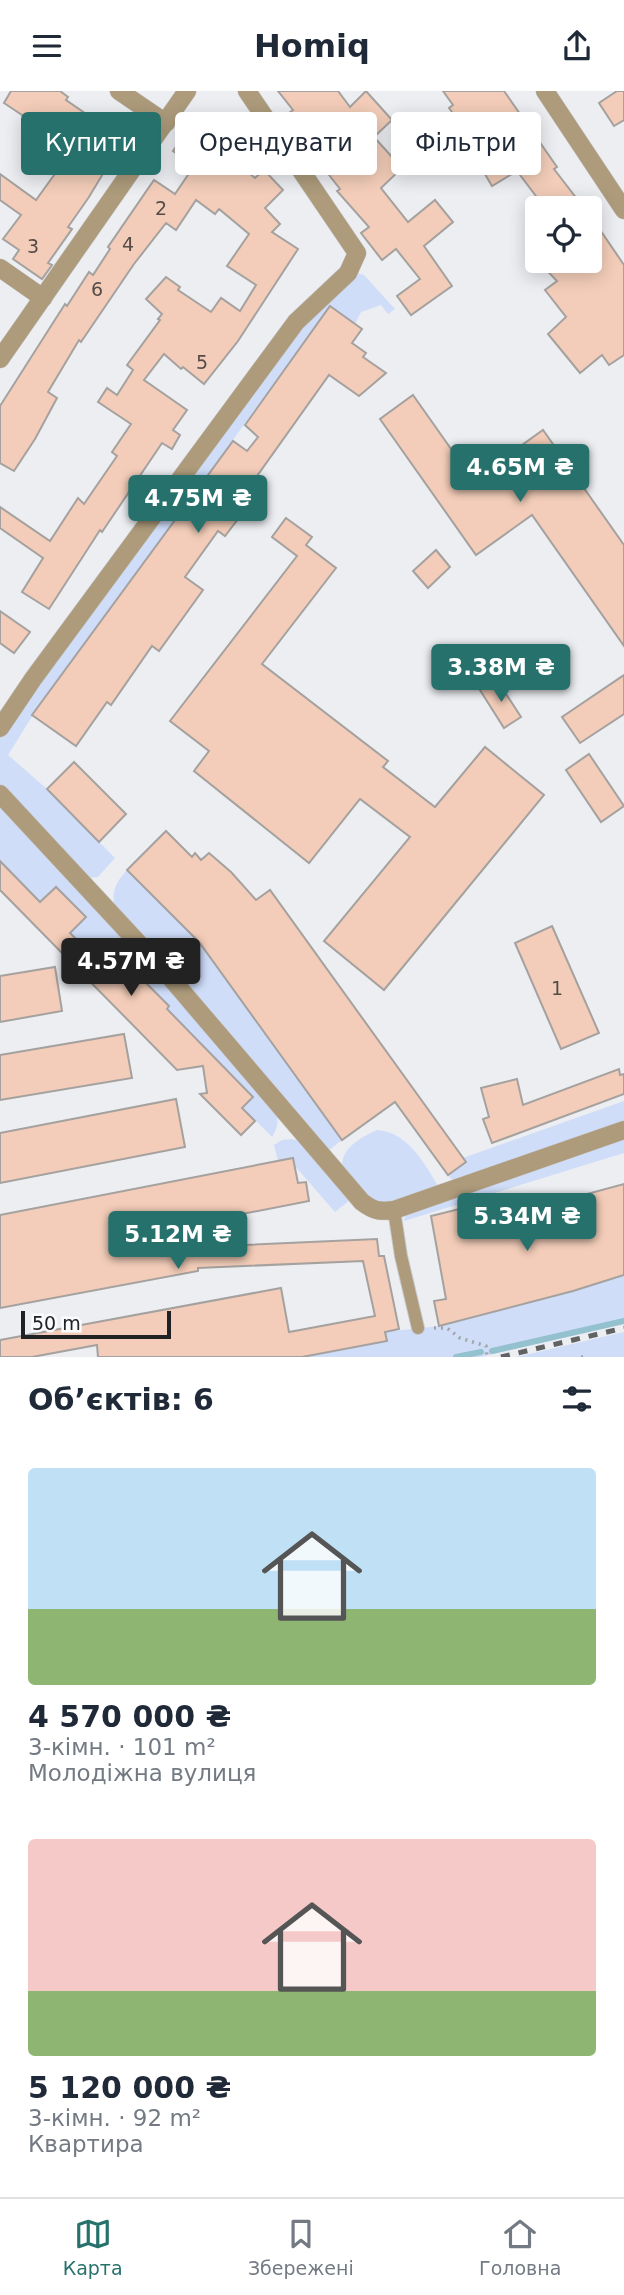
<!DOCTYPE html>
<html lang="uk">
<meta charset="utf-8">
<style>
:root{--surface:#fff;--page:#f2f2f3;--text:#1f2937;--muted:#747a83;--line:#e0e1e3;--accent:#27716d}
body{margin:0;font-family:"DejaVu Sans",sans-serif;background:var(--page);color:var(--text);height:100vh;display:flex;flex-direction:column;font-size:26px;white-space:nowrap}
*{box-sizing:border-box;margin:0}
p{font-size:23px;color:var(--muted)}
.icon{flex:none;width:38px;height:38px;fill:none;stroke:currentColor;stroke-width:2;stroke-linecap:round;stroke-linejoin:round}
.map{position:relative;height:1266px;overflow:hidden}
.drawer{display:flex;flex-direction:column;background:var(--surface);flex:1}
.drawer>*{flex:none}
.hud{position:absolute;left:21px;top:21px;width:583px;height:63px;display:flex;gap:14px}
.fabs{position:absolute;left:525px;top:105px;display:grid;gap:14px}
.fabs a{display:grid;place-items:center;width:77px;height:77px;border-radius:7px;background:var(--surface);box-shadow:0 4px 18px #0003;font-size:35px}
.scale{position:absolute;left:21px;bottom:18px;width:150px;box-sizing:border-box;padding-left:7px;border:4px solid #202122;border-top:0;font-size:19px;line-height:24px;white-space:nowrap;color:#202122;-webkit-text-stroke:5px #fafbfe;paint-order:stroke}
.price{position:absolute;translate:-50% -60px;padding:0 16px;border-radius:7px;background:var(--accent);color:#fff;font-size:23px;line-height:46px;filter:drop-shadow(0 2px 4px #0008)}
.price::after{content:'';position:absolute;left:50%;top:42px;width:21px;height:16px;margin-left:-10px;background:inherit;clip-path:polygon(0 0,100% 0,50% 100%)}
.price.active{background:#222;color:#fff}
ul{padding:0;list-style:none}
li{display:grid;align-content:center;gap:14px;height:371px;padding:0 28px}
li span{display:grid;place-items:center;height:217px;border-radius:7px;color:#555}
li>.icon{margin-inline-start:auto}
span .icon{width:126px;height:126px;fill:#fffc;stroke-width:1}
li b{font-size:30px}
h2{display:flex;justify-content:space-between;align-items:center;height:84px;padding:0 28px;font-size:30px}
.chip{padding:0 24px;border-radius:7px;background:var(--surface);box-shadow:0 4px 18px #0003;font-size:24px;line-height:63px}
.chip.active{background:var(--accent);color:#fff}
header{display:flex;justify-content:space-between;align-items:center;height:91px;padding:0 28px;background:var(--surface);font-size:32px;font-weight:700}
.tabs{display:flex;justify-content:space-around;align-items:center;height:98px;border-top:2px solid var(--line);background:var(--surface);font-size:19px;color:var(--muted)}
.tabs a{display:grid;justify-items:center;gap:4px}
.tabs .active{color:var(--accent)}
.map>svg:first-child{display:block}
.green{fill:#cfddf9}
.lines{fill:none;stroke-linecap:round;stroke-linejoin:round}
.stream{stroke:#94c1ce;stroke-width:6}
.building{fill:#f3cdb9;stroke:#a5a19f;stroke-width:2}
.service-casing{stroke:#c7c9cd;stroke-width:14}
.minor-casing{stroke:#c7c9cd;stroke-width:19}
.path{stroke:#a2a4a7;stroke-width:3.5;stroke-dasharray:2 5;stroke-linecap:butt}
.service{stroke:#ad9b7b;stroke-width:12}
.minor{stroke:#ad9b7b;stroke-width:18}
.rail{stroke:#606264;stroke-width:5;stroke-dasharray:9 9;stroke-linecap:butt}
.labels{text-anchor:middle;stroke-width:5;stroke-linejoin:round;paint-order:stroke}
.number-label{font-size:19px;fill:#554c48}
</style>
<header><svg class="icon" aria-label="menu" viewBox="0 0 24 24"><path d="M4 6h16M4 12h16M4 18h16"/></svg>Homiq<svg class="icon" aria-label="share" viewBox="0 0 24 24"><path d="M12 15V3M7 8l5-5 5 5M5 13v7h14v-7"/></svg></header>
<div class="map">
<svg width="624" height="1266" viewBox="0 0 624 1266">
<rect width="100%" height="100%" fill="#eceef2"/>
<!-- green -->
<g class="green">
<path d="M357 182 364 184 395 218 388 223 381 214 361 221 355 233 330 215 33 624 8 664 47 698 115 767 98 786 87 787 0 694V645L300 236Z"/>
<path d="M0 714 166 891 275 1019C279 1029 278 1037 272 1046L156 929 169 915 113 858 99 871 70 842 86 826 56 796 40 811 0 770Z"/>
<path d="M127 779 190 842 203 849 200 852 342 1049 328 1060 115 817C111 801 116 791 127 779Z"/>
<path d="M624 1010V1032L457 1089H452L448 1084 466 1072 463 1067Z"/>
<path d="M377 1039C407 1041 424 1071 438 1095L395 1113 373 1112 343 1078C338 1059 361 1046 377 1039Z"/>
<path d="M624 1046V1062L404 1130 405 1123Z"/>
<path d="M292 1048 302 1051 351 1108 335 1121 295 1075 293 1068 278 1070 274 1054 282 1049Z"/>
<path d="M624 1184V1233L481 1266H302L386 1250 385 1241 439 1235 477 1226Z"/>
<path d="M624 1241V1266H516Z"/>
</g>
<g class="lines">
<!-- stream -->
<g class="stream">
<path d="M492 1260 624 1230"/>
<path d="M456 1266 481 1261"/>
</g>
</g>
<!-- building -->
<g class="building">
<path d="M11 0H60L68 6 66 9 111 40 120 27 141 41 113 81 107 76 89 106 68 136 72 138 48 172 52 174 42 188 13 168 19 159 3 148 21 124 0 109V83L36 109 67 66 40 49 46 40 4 12Z"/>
<path d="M278 0H338L350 16 366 0 392 29 374 46 402 77 381 97 408 131 435 109 453 131 424 155 452 195 411 224 397 205 420 188 396 158 382 169 361 142 369 136 337 100 340 98 300 47 296 50 286 36 294 30 289 22 293 19Z"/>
<path d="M443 0H504L557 76 554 78 584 117H545L517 80 492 95 482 78 489 73 470 43 469 44 449 17 453 14Z"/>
<path d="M617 0H624V29L614 35 599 12Z"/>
<path d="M229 26 243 36 225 62 255 87 264 79 283 99 265 117 280 133 272 141 298 158 238 250 204 293 183 276 181 278 164 263 144 289 187 319 173 339 180 344 172 358 162 352 102 441 100 439 49 518 22 501 43 467 0 437V416L50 450 78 407 84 413 117 365 112 361 131 333 98 311 107 297 117 304 133 279 127 274 160 229 158 228 162 223 146 208 166 186 180 196 178 199 211 221 221 207 240 220 256 194 227 175 249 143 219 118 215 123 196 109 176 139 166 132 134 173 81 251 79 249 48 301 57 307 35 348 14 380 0 372V315L65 213 67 215 89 181 93 184 110 158 108 156 154 89 175 103 194 75 173 60 185 43 205 57 209 51 212 53Z"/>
<path d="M590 124 624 174V264L609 274 602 264 580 282 548 243 566 226 545 199 557 190 538 170H590Z"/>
<path d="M330 215 362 238 352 252 366 262 363 266 386 282 359 305 329 284 230 423 238 428 225 445 218 440 185 486 203 499 159 560 152 555 111 614 107 611 76 655 32 624 233 350 247 360 258 346 245 334Z"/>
<path d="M413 304 473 389 543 339 624 454V555L532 424 476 464 380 328Z"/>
<path d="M286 427 312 446 306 454 336 477 262 573 388 670 383 676 435 716 485 656 544 704 384 899 324 850 410 746 360 708 309 772 194 680 209 660 170 630 297 465 272 446Z"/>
<path d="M436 459 450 476 428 497 413 480Z"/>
<path d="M0 520 30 541 14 562 0 552Z"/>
<path d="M624 584V623L580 652 562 626Z"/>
<path d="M497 589 521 626 504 637 480 599Z"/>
<path d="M589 663 624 715 601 731 566 679Z"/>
<path d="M74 671 126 723 99 751 47 698Z"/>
<path d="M166 740 192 766 195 762 201 769 209 762 231 781 256 809 270 799 466 1071 448 1084 395 1011 342 1049 199 851 127 779Z"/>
<path d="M0 770 40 811 56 796 86 826 70 842 99 871 112 858 169 915 167 918 253 1006 242 1017 255 1030 241 1044 200 1003 207 1002 203 975 177 979 0 799Z"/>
<path d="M552 835 599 942 561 958 515 852Z"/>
<path d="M55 876 62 920 0 931V885Z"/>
<path d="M124 943 132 987 0 1009V964Z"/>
<path d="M619 978 620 984 624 983V1003L492 1052 483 1028 489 1026 481 997 517 988 523 1014Z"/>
<path d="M176 1008 185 1056 0 1092V1042Z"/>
<path d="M293 1067 298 1092 306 1091 309 1110 129 1145 131 1159 377 1148 379 1165H384L399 1238 385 1241 387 1250 302 1266H98L97 1254 32 1266H0V1249L281 1197 289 1241 375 1225 363 1170 198 1177V1180L0 1217V1124Z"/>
<path d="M624 1093V1184L573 1200 439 1235 434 1210 446 1208 431 1125 492 1110 498 1127 506 1125 528 1155 517 1122Z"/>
</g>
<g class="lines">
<defs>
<path id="service" d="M394 1119 401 1165 418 1237"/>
<g id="minor">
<path d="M119 0 166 32"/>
<path d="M545 0 624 119"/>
<path d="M0 177 43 207"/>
<path d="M0 268 187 0"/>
<path d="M0 637 33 588 296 231 348 182 357 162 247 0"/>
<path d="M0 703 169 885 362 1111C374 1120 380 1121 394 1119L624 1039"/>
</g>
</defs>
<!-- service casing -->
<use href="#service" class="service-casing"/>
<!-- minor casing -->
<use href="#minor" class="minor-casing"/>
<!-- path -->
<g class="path">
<path d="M434 1237H447L460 1247 486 1255 487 1266"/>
<path d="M581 1266H584"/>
</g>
<!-- service -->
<use href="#service" class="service"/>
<!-- minor -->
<use href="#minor" class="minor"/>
<!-- rail -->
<path class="rail" d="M501 1266 624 1237"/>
</g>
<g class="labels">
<!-- number labels -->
<g class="number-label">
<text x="161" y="124">2</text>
<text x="128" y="160">4</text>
<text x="33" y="162">3</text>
<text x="97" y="205">6</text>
<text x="202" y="278">5</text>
<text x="557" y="904">1</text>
</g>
</g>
</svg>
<div class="fabs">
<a><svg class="icon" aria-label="locate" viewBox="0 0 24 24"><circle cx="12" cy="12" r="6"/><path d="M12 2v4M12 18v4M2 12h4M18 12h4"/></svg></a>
</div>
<div class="scale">50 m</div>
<b class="price" style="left:520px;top:413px">4.65M ₴</b>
<b class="price" style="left:198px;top:444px">4.75M ₴</b>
<b class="price" style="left:501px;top:613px">3.38M ₴</b>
<b class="price active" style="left:131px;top:907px">4.57M ₴</b>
<b class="price" style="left:527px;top:1162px">5.34M ₴</b>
<b class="price" style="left:178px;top:1180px">5.12M ₴</b>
<div class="hud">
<a class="chip active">Купити</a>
<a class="chip">Орендувати</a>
<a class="chip">Фільтри</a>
</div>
</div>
<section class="drawer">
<h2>Об’єктів: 6<svg class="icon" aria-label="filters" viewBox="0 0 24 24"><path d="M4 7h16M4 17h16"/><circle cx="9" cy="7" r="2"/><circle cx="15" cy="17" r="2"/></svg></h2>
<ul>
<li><span style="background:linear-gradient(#bfe0f5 65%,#8fb573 0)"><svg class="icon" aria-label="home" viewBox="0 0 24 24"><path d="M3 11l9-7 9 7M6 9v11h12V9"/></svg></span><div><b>4 570 000 ₴</b><p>3-кімн. · 101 m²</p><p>Молодіжна вулиця</p></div></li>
<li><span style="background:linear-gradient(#f6c9c9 70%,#8fb573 0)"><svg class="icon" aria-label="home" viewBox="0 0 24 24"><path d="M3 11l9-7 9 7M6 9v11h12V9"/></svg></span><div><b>5 120 000 ₴</b><p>3-кімн. · 92 m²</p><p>Квартира</p></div></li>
</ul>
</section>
<nav class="tabs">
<a class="active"><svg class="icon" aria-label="map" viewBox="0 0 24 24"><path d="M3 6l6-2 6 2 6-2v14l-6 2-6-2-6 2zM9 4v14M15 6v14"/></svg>Карта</a>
<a><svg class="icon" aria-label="saved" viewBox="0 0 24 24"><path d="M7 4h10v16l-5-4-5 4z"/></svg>Збережені</a>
<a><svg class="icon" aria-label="home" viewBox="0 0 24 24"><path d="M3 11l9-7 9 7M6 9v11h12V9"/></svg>Головна</a>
</nav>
